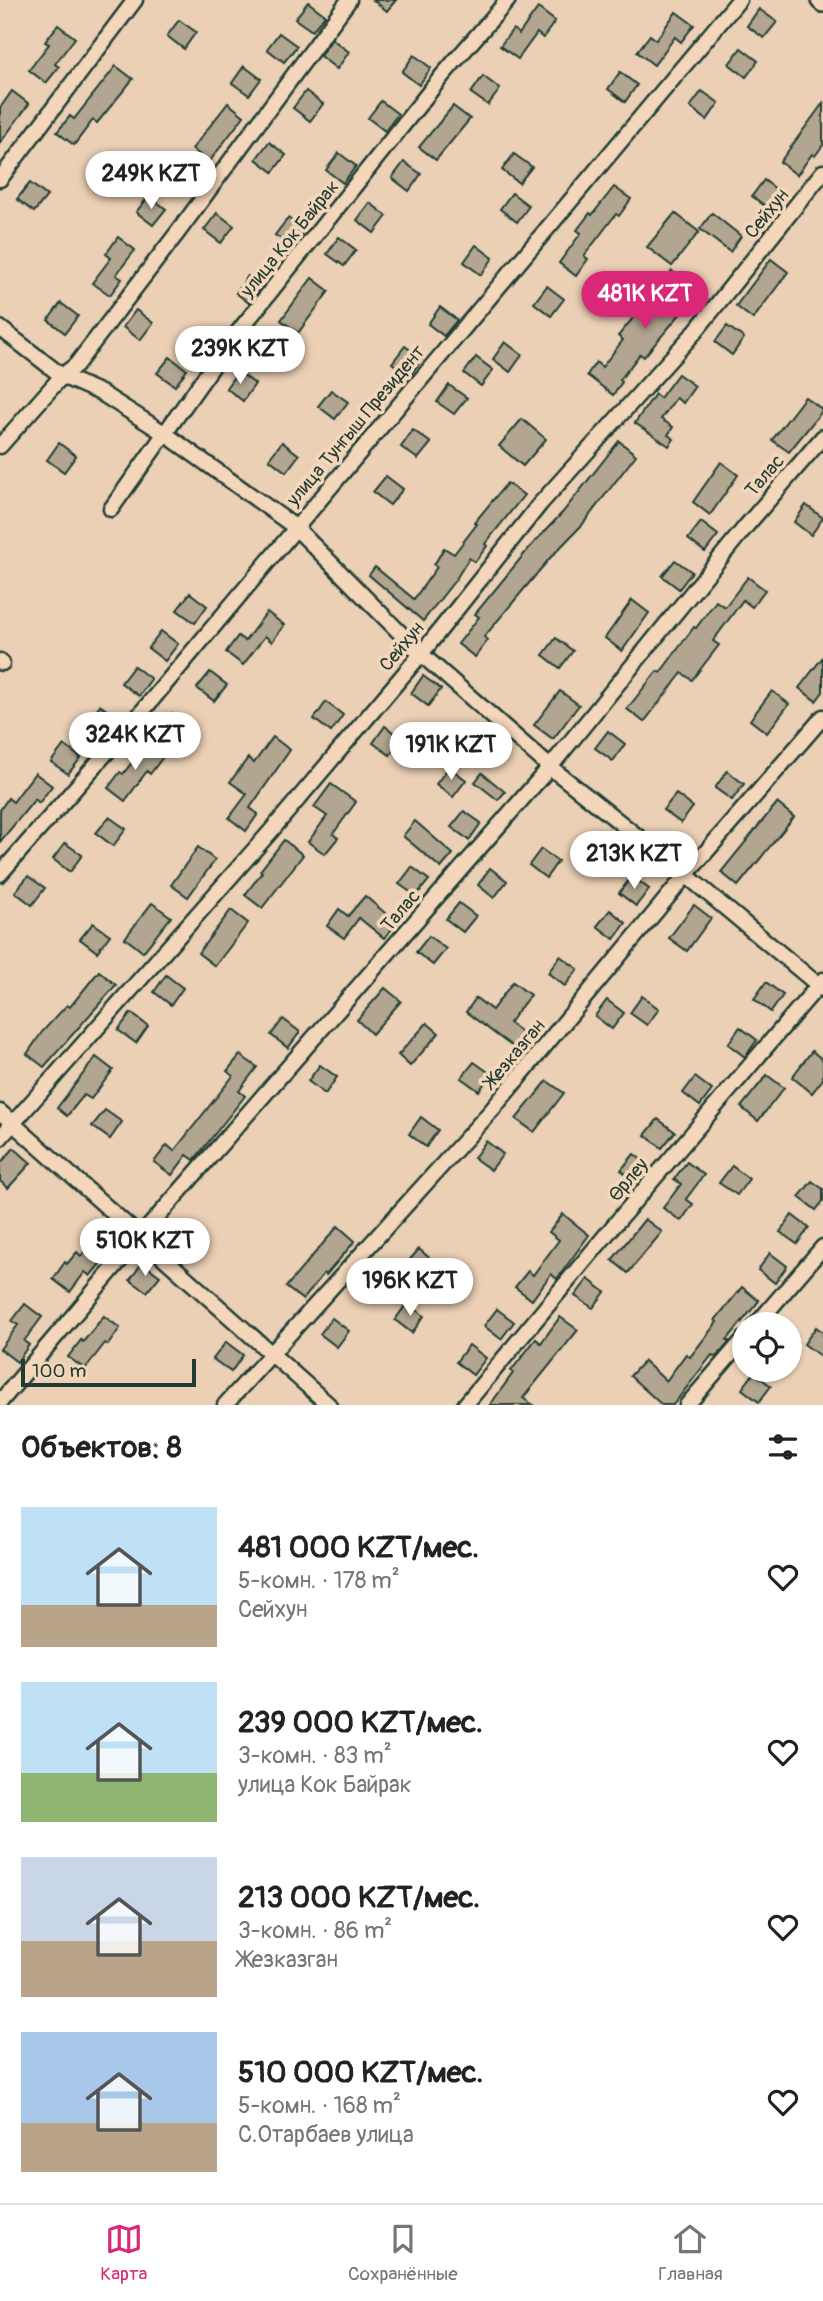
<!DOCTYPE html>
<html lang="ru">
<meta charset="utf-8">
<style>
:root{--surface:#fff;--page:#f6f6f6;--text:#222;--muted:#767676;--line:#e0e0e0;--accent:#db2777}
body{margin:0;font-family:Pangolin,sans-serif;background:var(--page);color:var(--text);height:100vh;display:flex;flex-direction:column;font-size:26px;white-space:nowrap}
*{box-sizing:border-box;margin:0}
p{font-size:23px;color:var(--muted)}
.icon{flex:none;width:38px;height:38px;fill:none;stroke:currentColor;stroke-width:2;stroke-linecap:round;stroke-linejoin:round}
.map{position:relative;height:1405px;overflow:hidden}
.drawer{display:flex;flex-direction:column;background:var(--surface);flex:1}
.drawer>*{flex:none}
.tools{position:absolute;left:732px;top:1312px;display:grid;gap:14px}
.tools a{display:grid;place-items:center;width:70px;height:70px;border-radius:50%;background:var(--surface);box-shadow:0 2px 5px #0004;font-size:35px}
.scale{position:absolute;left:21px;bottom:18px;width:175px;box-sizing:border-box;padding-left:7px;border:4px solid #1f3d34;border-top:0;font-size:19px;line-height:24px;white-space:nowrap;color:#1f3d34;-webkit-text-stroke:5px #f4d6ba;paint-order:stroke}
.price{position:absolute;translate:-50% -60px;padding:0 16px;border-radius:24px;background:#fff;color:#222;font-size:23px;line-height:46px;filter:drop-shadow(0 2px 4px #0008)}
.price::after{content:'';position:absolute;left:50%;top:42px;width:21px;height:16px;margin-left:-10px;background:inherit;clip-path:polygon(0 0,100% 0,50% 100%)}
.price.on{background:var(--accent);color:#fff}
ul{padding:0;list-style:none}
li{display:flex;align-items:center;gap:21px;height:175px;padding:0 21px}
li span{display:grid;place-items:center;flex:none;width:196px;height:140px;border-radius:0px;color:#555}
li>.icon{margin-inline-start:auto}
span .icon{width:84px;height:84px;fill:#fffc;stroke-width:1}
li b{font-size:30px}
h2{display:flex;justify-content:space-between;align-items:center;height:84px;padding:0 21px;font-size:30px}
.tab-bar{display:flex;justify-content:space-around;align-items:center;height:98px;border-top:2px solid var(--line);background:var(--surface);font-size:19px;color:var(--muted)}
.tab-bar a{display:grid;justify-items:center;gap:4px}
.tab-bar .on{color:var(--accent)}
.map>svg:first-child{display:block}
.building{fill:#b2a690;stroke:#1f3d34;stroke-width:2}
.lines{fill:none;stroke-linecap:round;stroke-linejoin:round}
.street-casing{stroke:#1f3d34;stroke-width:19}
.secondary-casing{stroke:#1f3d34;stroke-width:24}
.street{stroke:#f4d6ba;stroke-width:14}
.secondary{stroke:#f4d6ba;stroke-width:19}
.labels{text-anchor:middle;stroke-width:7;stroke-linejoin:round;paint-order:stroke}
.street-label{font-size:19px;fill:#1f3d34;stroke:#f4d6ba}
</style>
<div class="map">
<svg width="823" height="1405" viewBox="0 0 823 1405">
<rect width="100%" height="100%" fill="#ebd0b5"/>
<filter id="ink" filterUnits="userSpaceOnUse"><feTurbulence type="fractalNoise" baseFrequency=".0143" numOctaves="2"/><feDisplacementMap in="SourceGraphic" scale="14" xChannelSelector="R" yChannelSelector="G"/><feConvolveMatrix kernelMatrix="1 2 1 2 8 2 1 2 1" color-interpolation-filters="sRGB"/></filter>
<g filter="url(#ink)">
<!-- building -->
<g class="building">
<path d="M373 0H396L387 11Z"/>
<path d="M308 2 325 15 312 31 295 19Z"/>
<path d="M538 8 555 21 543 38 537 33 518 59 500 46 513 29 519 34Z"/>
<path d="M759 9 777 22 764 38 747 26Z"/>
<path d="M676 12 694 25 681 42 675 37 654 65 637 52 650 35 656 40Z"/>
<path d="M179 20 196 32 184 49 167 36Z"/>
<path d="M58 25 75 38 55 64 59 67 46 83 29 70 49 44 45 42Z"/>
<path d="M279 33 297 46 284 62 267 49Z"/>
<path d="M332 39 349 52 337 69 320 56Z"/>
<path d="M741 48 758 61 746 77 729 64Z"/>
<path d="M414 55 431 68 419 85 402 72Z"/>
<path d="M116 66 133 79 97 123 93 120 74 145 57 132 70 116 74 119Z"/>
<path d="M244 66 261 79 249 95 232 83Z"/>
<path d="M620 72 637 85 625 102 608 89Z"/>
<path d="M483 76 500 89 488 105 471 93Z"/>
<path d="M12 91 29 104 0 143V108Z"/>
<path d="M306 91 323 104 310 121 293 108Z"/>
<path d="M702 91 719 103 707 120 690 107Z"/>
<path d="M381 101 398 114 385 131 368 118Z"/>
<path d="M228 103 244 116 209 162 192 149Z"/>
<path d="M823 103V145L815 156 812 154 797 175 780 162Z"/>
<path d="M453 106 470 119 436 160 419 147Z"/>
<path d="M269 142 286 155 273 172 256 159Z"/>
<path d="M339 153 356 166 343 183 326 170Z"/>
<path d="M514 154 532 167 519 183 502 170Z"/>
<path d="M172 160 189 173 177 189 160 177Z"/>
<path d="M404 162 421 174 409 191 392 178Z"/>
<path d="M764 180 781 193 769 209 752 196Z"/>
<path d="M30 183 47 196 34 212 17 199Z"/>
<path d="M614 187 631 199 619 216 616 214 584 256 588 259 576 276 559 263 581 233 577 230 590 213 592 215Z"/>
<path d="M512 193 529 206 517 222 500 209Z"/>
<path d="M149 196 166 209 153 225 136 212Z"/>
<path d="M370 203 387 216 374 233 357 220Z"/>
<path d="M217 213 234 226 221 243 204 230Z"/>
<path d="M675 213 699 232 672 266 647 247Z"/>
<path d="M712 213 741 236 730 252 700 229Z"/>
<path d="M288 218 305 231 292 247 275 235Z"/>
<path d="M118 237 135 250 116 275 122 279 110 295 92 283 111 258 106 254Z"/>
<path d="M339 237 356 250 344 266 327 254Z"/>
<path d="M476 245 493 258 481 275 464 262Z"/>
<path d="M771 259 788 272 753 319 736 306Z"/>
<path d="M672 271 698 293 644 357 640 354 620 380 622 382 613 395 587 375 596 362 602 367 623 340 618 336Z"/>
<path d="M248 276 262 286 249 303 236 293Z"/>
<path d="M312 278 329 291 298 333 281 320Z"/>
<path d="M547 286 564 299 551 316 534 303Z"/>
<path d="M61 303 78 316 65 333 48 320Z"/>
<path d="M440 307 457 320 444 336 428 324Z"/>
<path d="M136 310 153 323 140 340 123 327Z"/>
<path d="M727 326 744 338 732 355 715 342Z"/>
<path d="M505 342 522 355 510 372 493 359Z"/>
<path d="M405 346 422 359 410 376 392 363Z"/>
<path d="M170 357 187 370 175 386 157 373Z"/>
<path d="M476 357 493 370 481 386 464 373Z"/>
<path d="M238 371 255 384 243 401 226 388Z"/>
<path d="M678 374 695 386 683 403 676 398 661 419 673 427 668 435 674 439 669 446 635 423 655 394 660 398Z"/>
<path d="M449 385 467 398 454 414 437 402Z"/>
<path d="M331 390 348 402 335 419 318 406Z"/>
<path d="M805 397 823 410 789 452 772 440Z"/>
<path d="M522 419 546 439 523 466 499 446Z"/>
<path d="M413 430 431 443 418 459 401 447Z"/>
<path d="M619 441 636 455 582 525 550 558 484 637 488 640 475 657 458 644 479 617 475 614 530 547 563 512Z"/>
<path d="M282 442 299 455 286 472 269 459Z"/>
<path d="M59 443 76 456 64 472 47 460Z"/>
<path d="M721 462 738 475 710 515 693 502Z"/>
<path d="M386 476 403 489 390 505 373 492Z"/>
<path d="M507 483 524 495 485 544 487 546 475 562 469 558 456 579 423 621 369 575 375 567 414 599 437 567 434 565 444 548 454 554 477 524 474 523Z"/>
<path d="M806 505 823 518 811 535 794 522Z"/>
<path d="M701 522 718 535 705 552 688 539Z"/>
<path d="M675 560 692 572 679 589 662 576Z"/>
<path d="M748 577 765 590 752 607 743 600 713 641 719 645 692 680 682 673 644 722 627 709 657 671 660 673 694 627 696 628 716 601 725 607Z"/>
<path d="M190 593 207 606 195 623 177 610Z"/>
<path d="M632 600 649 613 622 651 605 638Z"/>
<path d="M267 612 284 625 272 642 265 636 243 665 226 652 238 636 245 641Z"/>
<path d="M161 631 178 644 165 661 148 648Z"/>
<path d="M556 638 573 651 560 668 543 655Z"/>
<path d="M823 657V692L816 701 799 688Z"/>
<path d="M134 666 151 679 139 696 121 683Z"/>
<path d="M210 672 227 685 214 701 197 688Z"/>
<path d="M423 676 441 689 428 706 411 693Z"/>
<path d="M560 691 579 705 553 739 534 725Z"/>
<path d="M772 691 789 704 767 733 750 720Z"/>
<path d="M326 702 343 715 331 732 314 719Z"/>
<path d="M100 705 117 718 104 735 87 722Z"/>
<path d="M172 713 189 726 177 742 160 730Z"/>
<path d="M385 726 402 739 390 755 373 743Z"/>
<path d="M608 731 625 744 613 761 595 748Z"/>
<path d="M273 737 290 750 250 808 258 814 246 831 229 818 247 794 230 782 248 758 254 763Z"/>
<path d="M146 744 163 757 150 774 147 771 125 801 108 788 120 772 123 774Z"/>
<path d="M64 745 81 758 68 774 51 762Z"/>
<path d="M449 767 466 780 453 797 436 784Z"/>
<path d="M727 771 744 784 732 800 715 788Z"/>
<path d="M35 773 52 786 39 803 35 799 0 842V810L8 798 13 802Z"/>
<path d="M482 773 505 792 498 800 475 782Z"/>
<path d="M331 784 356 802 333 834 338 838 325 854 308 842 327 816 314 807Z"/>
<path d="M676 794 693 807 681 823 663 810Z"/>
<path d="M777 803 794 817 738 886 721 872Z"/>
<path d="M464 811 481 823 469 840 451 827Z"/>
<path d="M109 817 126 829 113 846 96 833Z"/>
<path d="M415 821 453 854 441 868 403 836Z"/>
<path d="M284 840 303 855 262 908 245 895 262 872 260 871Z"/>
<path d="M65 843 82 855 70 872 53 859Z"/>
<path d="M198 847 215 860 188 897 171 885Z"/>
<path d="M541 849 558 861 546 878 529 865Z"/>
<path d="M412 867 429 880 416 896 399 884Z"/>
<path d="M490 868 507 881 494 898 478 885Z"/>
<path d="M28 876 45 888 32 905 15 892Z"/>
<path d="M632 876 649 889 636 906 619 893Z"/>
<path d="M365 896 397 923 384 938 359 918 344 938 327 926 339 909 348 916Z"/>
<path d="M152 903 171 917 143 952 125 938Z"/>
<path d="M459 903 476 916 463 932 446 919Z"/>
<path d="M694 905 711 918 687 951 669 938Z"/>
<path d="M231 910 248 923 215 966 198 953Z"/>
<path d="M610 910 626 923 614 939 597 926Z"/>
<path d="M93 923 110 935 97 952 80 939Z"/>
<path d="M429 936 446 949 433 965 416 952Z"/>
<path d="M560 956 578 969 565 986 548 973Z"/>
<path d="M99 971 116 985 44 1067 27 1054 42 1032 67 1005 70 1007Z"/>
<path d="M166 975 183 988 171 1005 154 992Z"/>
<path d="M513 982 530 995 509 1023 527 1036 517 1050 466 1012 476 998 492 1010Z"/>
<path d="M766 982 783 995 771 1012 754 999Z"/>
<path d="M385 988 401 1001 372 1034 357 1020Z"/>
<path d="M642 996 659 1009 647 1025 630 1013Z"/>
<path d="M607 1000 624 1013 612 1029 595 1016Z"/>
<path d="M131 1013 148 1026 136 1043 118 1030Z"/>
<path d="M283 1019 300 1032 288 1048 271 1035Z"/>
<path d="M427 1023 439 1033 410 1066 398 1055Z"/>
<path d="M740 1027 757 1040 745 1057 728 1044Z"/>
<path d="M812 1051 823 1060V1079L812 1093 792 1077Z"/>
<path d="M240 1055 257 1067 239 1091 245 1096 194 1160 187 1155 172 1175 154 1162 167 1145 174 1151 233 1076 227 1071Z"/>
<path d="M96 1057 113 1070 91 1099 84 1095 67 1116 57 1108Z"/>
<path d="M474 1062 491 1074 479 1091 461 1078Z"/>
<path d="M320 1065 337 1077 325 1094 308 1081Z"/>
<path d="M767 1075 784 1088 758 1121 741 1107Z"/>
<path d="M695 1077 712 1090 700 1106 683 1093Z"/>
<path d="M547 1081 564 1093 534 1132 516 1119Z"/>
<path d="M105 1110 122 1122 110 1139 92 1126Z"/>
<path d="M421 1117 438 1130 426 1147 409 1134Z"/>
<path d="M658 1119 675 1132 662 1148 645 1135Z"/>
<path d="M486 1141 503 1154 491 1170 474 1158Z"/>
<path d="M14 1148 31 1163 8 1188 0 1181V1164Z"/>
<path d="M634 1154 651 1167 638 1183 621 1170Z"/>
<path d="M687 1162 704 1175 686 1199 693 1204 681 1221 663 1208 681 1184 674 1179Z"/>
<path d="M732 1166 749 1179 737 1195 719 1183Z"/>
<path d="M812 1181 823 1189V1201L816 1210 799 1197Z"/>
<path d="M563 1214 589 1235 557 1279 551 1274 532 1300 515 1287 528 1271 533 1275 559 1240 549 1232Z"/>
<path d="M792 1215 809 1228 797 1244 780 1232Z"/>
<path d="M645 1219 662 1232 628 1273 612 1260Z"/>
<path d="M338 1226 355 1241 326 1275 324 1273 303 1300 286 1287Z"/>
<path d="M102 1228 119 1241 90 1276 85 1272 70 1292 53 1279 65 1262 67 1264 77 1252 81 1256Z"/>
<path d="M419 1249 440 1267 417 1294 396 1276Z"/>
<path d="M770 1253 787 1266 775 1283 758 1270Z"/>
<path d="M142 1263 160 1276 147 1292 130 1280Z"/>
<path d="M588 1279 605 1292 593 1308 575 1296Z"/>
<path d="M742 1287 759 1301 727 1340 729 1341 728 1343 716 1357 712 1355 673 1405H662L630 1376 644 1361 666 1381 686 1354 690 1357 717 1322 715 1320Z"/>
<path d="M407 1303 424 1316 412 1333 395 1320Z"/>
<path d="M25 1304 42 1317 24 1341 29 1345 17 1362 0 1349 18 1325 12 1321Z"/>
<path d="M497 1309 514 1322 501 1339 484 1326Z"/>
<path d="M104 1316 120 1328 108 1345 105 1343 85 1369 68 1357 81 1340 83 1342Z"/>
<path d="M560 1317 578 1330 523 1398 533 1405H490L513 1373 511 1371 536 1339 541 1343Z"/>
<path d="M332 1318 349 1331 337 1347 320 1334Z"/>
<path d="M816 1327 823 1332V1358L804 1344Z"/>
<path d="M226 1342 243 1355 231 1372 213 1359Z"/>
<path d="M469 1345 486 1358 473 1375 456 1362Z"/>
<path d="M754 1373 771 1386 759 1402 742 1389Z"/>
</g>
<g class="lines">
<defs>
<g id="street">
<path d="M0 179 135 0"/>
<path d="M0 328 62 376 101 393 164 433 295 527 421 654 550 767 686 875 823 989"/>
<path d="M0 446 62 376 76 365 178 232 349 0"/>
<path d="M111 509 227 346 442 76 508 0"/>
<path d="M0 661 2 663"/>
<path d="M0 874 135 720 739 0"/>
<path d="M0 1112 329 1405"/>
<path d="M0 1138 271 831 421 654 540 504 694 333 823 172"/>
<path d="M756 1325 823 1247"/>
<path d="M0 1402 140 1237 550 767 747 525 823 437"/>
<path d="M225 1405 491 1111 686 875 823 717"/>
<path d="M465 1405 616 1223 823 980"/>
<path d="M687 1405 744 1339"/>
</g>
<path id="secondary" d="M821 0 823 2"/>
</defs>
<!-- street casing -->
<use href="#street" class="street-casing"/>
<!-- secondary casing -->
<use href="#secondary" class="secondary-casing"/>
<!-- street -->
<use href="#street" class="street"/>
<!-- secondary -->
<use href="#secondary" class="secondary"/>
</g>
</g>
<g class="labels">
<!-- street labels -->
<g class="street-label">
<text transform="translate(766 213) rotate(-51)" y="7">Сейхун</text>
<text transform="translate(289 238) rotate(-51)" y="7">улица Кок Байрак</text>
<text transform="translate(355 425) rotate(-50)" y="7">улица Тунгыш Президент</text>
<text transform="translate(764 475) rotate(-49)" y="7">Талас</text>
<text transform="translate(401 646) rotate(-50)" y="7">Сейхун</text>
<text transform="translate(400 910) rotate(-49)" y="7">Талас</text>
<text transform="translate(514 1053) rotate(-50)" y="7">Жезказган</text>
<text transform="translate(628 1179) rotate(-50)" y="7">Өрлеу</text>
</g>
</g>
</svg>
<div class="tools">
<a><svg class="icon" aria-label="locate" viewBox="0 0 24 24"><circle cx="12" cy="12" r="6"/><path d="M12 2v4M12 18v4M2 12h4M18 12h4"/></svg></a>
</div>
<div class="scale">100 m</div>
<b class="price" style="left:151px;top:211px">249K KZT</b>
<b class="price on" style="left:645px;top:331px">481K KZT</b>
<b class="price" style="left:240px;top:386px">239K KZT</b>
<b class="price" style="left:135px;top:772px">324K KZT</b>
<b class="price" style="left:451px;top:782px">191K KZT</b>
<b class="price" style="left:634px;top:891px">213K KZT</b>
<b class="price" style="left:145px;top:1278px">510K KZT</b>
<b class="price" style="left:410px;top:1318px">196K KZT</b>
</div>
<section class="drawer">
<h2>Объектов: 8<svg class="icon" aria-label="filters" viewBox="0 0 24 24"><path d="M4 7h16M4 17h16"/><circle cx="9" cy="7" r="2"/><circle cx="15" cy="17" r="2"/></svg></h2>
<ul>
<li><span style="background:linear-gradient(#bfe0f5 70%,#b9a48a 0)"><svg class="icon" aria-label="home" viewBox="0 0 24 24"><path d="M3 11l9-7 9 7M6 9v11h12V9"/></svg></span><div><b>481 000 KZT/мес.</b><p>5-комн. · 178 m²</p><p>Сейхун</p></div><svg class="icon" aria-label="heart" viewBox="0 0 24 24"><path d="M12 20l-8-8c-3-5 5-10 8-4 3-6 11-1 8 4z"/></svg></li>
<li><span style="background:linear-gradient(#bfe0f5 65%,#8fb573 0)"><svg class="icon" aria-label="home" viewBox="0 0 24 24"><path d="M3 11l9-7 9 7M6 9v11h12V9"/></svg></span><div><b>239 000 KZT/мес.</b><p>3-комн. · 83 m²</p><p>улица Кок Байрак</p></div><svg class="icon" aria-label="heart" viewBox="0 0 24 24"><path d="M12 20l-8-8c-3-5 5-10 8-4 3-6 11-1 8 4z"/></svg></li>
<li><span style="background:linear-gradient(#c9d6e8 60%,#b9a48a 0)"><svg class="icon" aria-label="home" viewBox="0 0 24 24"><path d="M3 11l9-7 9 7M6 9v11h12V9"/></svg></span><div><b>213 000 KZT/мес.</b><p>3-комн. · 86 m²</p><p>Жезказган</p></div><svg class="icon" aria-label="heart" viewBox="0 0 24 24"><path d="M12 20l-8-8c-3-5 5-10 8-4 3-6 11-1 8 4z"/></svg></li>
<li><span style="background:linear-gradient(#a9c7e8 65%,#b9a48a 0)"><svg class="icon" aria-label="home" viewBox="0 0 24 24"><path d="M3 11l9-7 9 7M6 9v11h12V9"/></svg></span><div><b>510 000 KZT/мес.</b><p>5-комн. · 168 m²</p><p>С.Отарбаев улица</p></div><svg class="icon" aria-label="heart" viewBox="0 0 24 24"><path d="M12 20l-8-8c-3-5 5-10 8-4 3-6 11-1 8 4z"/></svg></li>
</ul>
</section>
<nav class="tab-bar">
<a class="on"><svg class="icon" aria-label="map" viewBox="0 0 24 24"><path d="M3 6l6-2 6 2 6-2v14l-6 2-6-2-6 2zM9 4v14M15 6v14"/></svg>Карта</a>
<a><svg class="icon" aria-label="saved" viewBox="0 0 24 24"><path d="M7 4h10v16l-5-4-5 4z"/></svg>Сохранённые</a>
<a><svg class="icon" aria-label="home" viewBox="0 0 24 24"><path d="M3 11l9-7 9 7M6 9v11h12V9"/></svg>Главная</a>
</nav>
